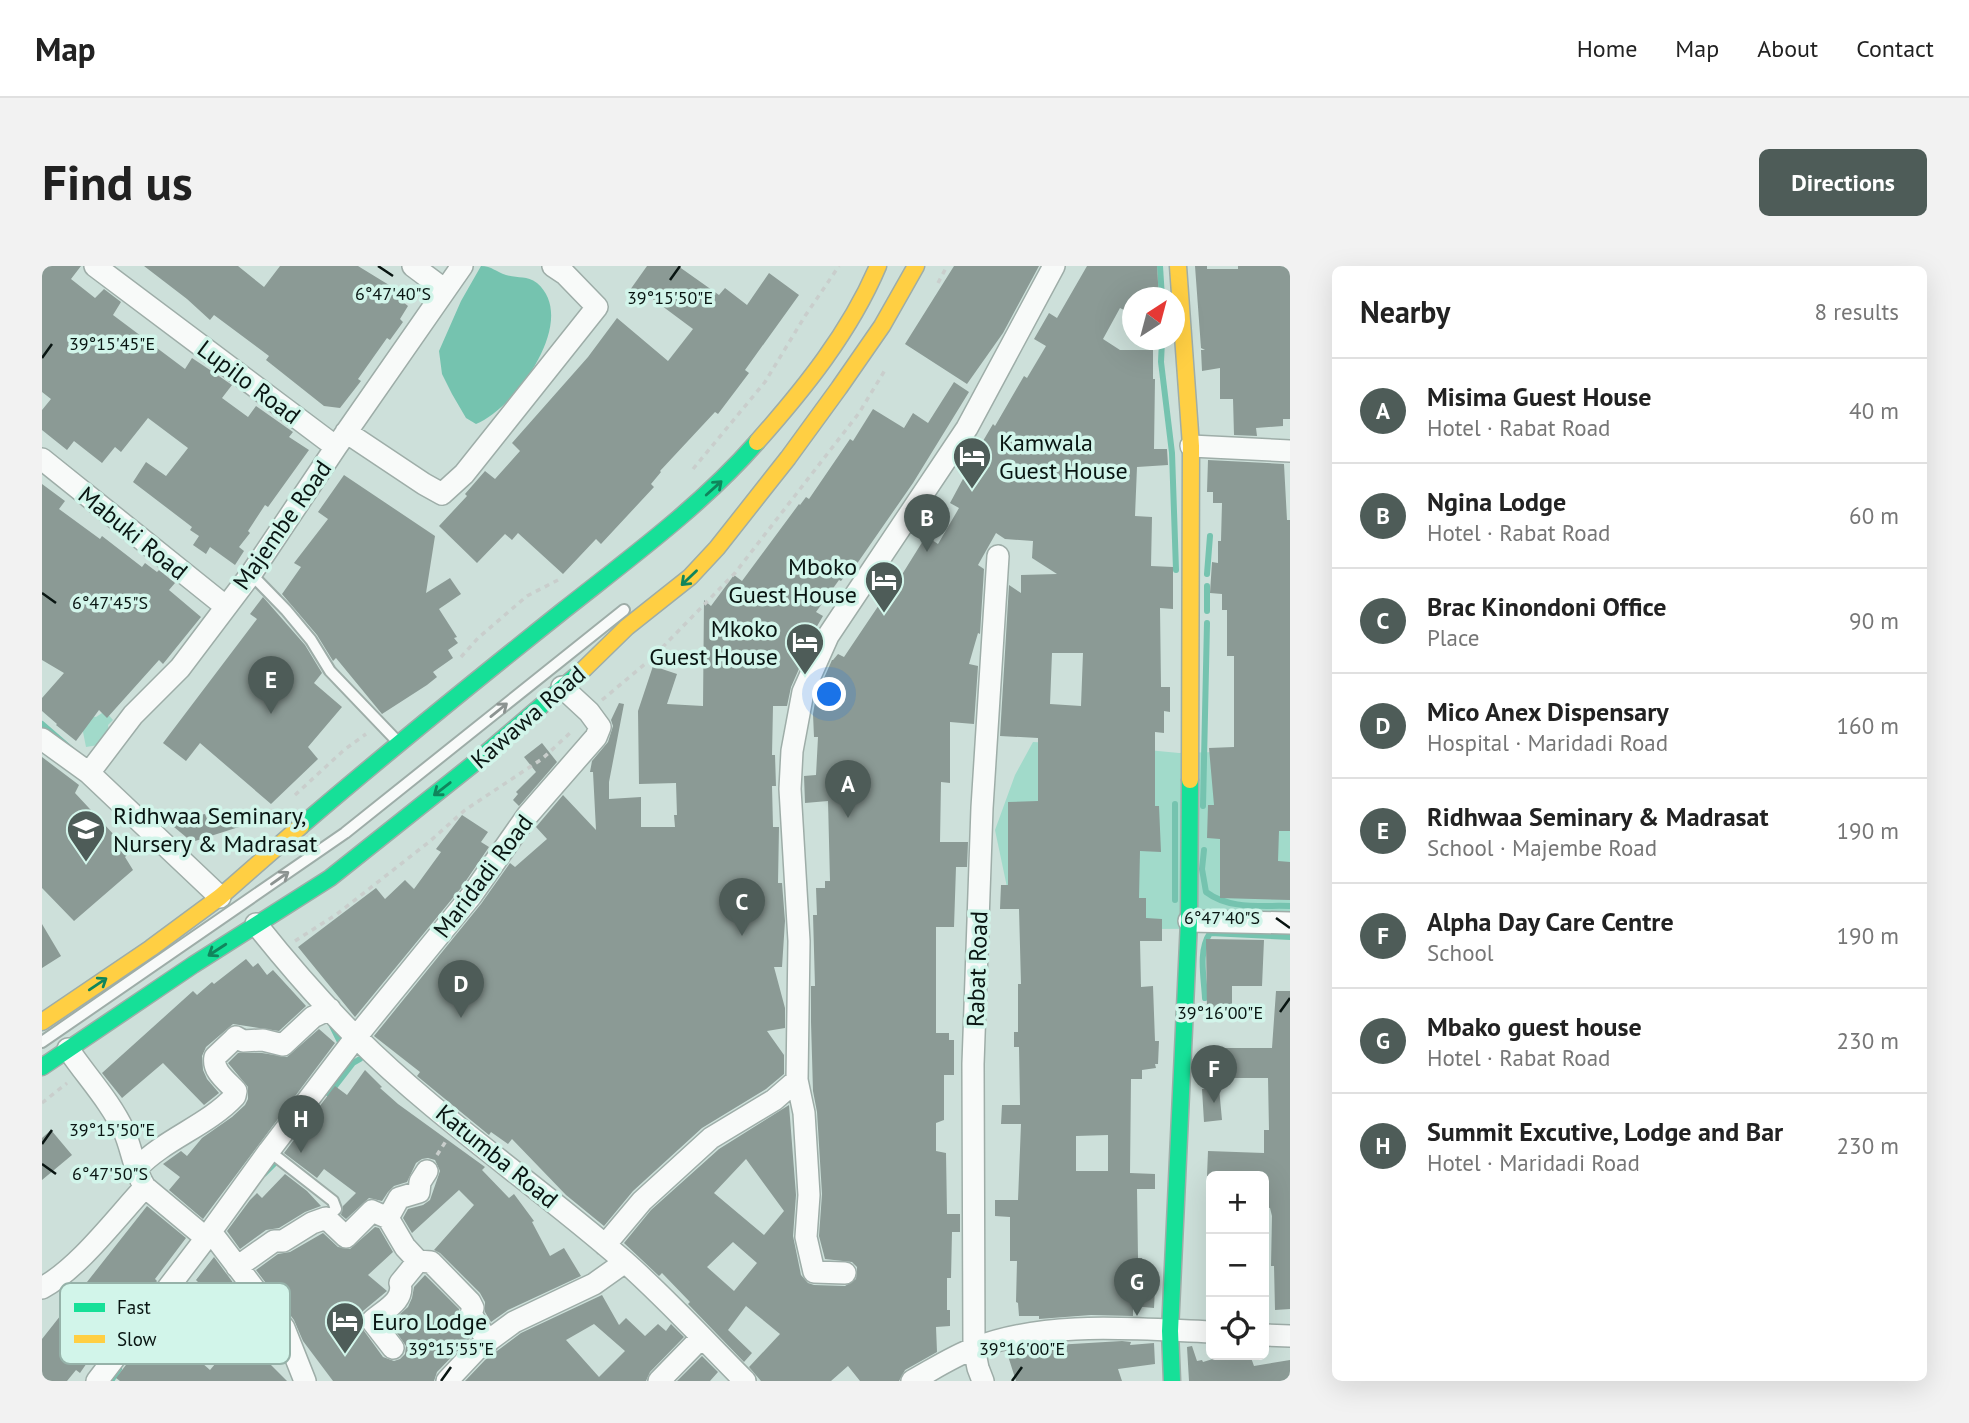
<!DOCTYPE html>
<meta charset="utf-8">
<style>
:root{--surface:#fff;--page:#f2f2f2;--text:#222;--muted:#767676;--line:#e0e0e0;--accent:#4e5c58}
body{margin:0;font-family:"PT Sans",sans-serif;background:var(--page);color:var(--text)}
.controls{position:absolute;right:21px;bottom:21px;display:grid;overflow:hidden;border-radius:10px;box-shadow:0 7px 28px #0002}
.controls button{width:63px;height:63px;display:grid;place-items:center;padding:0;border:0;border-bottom:2px solid var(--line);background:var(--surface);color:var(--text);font:35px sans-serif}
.compass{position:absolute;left:1080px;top:21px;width:63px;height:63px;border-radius:50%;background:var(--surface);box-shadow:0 7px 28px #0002;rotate:36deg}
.you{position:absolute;left:788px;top:429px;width:24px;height:24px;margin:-18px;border:5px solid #fff;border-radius:50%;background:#1a73e8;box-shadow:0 0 0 10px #1a73e833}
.badge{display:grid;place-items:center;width:46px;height:46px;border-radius:50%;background:var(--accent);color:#fff;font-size:23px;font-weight:700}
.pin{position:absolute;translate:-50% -58px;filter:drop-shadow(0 2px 4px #0008)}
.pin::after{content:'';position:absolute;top:37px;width:24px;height:21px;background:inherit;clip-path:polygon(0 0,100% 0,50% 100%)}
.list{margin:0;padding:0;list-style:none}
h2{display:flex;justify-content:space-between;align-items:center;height:91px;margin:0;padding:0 28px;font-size:30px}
h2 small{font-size:23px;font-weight:400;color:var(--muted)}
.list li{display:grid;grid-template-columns:46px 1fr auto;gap:21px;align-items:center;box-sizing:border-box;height:105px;padding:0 28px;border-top:2px solid var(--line)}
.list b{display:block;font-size:26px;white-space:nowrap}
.list p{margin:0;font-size:23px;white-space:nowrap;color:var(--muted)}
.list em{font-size:23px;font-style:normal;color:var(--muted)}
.icon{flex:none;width:38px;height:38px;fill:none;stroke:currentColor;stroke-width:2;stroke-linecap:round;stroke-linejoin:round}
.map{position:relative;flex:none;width:1248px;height:1115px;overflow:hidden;border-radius:10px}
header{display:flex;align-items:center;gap:42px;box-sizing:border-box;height:98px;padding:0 35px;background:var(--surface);border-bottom:2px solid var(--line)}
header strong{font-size:33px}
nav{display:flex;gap:38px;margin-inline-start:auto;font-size:24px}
.intro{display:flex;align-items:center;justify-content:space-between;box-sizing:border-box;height:168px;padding:0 42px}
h1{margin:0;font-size:49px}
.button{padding:18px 32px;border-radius:10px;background:var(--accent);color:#fff;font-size:24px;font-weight:700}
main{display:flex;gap:42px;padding:0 42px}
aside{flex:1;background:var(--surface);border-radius:10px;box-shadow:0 7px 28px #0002}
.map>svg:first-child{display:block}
.green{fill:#a1daca}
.water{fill:#75c3af}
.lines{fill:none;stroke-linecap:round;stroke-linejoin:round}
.stream{stroke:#75c3af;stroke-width:6}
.building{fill:#8b9a95;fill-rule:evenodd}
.lane-casing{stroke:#9eada8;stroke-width:14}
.street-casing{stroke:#9eada8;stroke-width:24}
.fast-casing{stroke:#9eada8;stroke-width:19}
.slow-casing{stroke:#9eada8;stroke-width:19}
.path{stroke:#c9cecc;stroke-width:3.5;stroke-dasharray:5 5;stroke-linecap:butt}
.lane{stroke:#f8faf9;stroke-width:10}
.street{stroke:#f8faf9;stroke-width:21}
.fast{stroke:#16e098;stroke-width:16}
.slow{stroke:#ffcf43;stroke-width:16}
.oneway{stroke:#10855c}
.oneway2{stroke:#8c9391}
.ticks{fill:none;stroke:#091512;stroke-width:2.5}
.labels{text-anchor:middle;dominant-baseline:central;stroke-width:7;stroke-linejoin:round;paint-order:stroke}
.street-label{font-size:24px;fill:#091512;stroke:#d2f5ea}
.poi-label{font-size:24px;fill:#091512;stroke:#d2f5ea;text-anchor:start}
.key{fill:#d2f5ea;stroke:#96b2a9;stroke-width:2}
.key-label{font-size:19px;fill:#091512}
.ticks-label{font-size:18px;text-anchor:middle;fill:#091512;stroke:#d2f5ea;stroke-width:7;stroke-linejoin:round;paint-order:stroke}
</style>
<header>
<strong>Map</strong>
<nav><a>Home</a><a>Map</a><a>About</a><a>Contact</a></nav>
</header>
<div class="intro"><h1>Find us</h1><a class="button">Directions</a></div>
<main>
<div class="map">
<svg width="1248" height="1115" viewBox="0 0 1248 1115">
<rect width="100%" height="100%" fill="#cde0da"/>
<path class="green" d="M63,445L71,454L66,459L69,477L44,481L40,461L48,450L54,451Z
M991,476L1053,479L1137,487L1248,484V662L1110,663L969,640L953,564L973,509Z"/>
<path class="water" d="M439,0C450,0 454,6 464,9C476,13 484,9 495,17C538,54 473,142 434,158L424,152L410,128L400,108L397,85L419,35Z"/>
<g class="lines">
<path class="stream" d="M1118,0L1120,32
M1120,74L1119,96L1130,187L1134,304
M1165,308L1168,270
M1165,345V320
M0,458L30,484
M1133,538V634
M1161,540L1165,357
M1162,584L1160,603L1164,626C1188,644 1219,639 1248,640
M1163,732C1162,711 1156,685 1168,667L1248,671
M288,756L300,780
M287,828L311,797L318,793
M222,908L236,894
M69,1115L77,1103"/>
</g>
<path class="building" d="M0,0H39L29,13L53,32L62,23L79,36L71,49L143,103L150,92L174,108L190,119L180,132L206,151L214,140L251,166L247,171L267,184L226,241L223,239L206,265L208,267L197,281L202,285L193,299L168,281L164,288L151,279L157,270L148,264L150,261L91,216L104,196L124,210L146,182L106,152L79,186L73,181L60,197L32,175L25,184L0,164V144L9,133L0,126Z
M102,0H196L222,21L238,0H316L347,19L344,22L366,40L358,53L361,56L348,74L345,72L316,113L319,115L298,142L282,140L224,94L227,90L172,49L168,54L145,33Z
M605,0H636L677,29L683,22L705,39L727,7L757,29L703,104L707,107L676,148L673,146L618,205L619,206L609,218L612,221L559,278L554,273L521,308L476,267L470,274L463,268L435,297L397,260L425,230L423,228L443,205L453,213L478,185L470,177L546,91L575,52L626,95L651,63L608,31L604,35L588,24Z
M912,0H997L961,67L925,118L863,78Z
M1045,0H1115L1117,32H1090V48L1078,42L1061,73L1078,84H1111V113H1113L1112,183H1125L1126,199L1095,201L1093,250L1110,251L1109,300L1131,301V343L1118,342L1119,421H1128V446L1122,445V467L1113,466V540H1117L1119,586L1098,585L1097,632H1104V652L1120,653V675H1098L1099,721L1111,720L1113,775H1117L1116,798H1113L1114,802L1100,804V813H1089L1088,907L1113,908V923H1095L1096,992H1100V1001L1114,1002L1112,1042L1091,1040V1050L1049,1049L997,1053V1050H977L976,1037L974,1036L975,995H968V951L953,950V934H976L979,858H959L960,839H978L977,781H972V766H976V718H979L977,643H958L959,619H966V536L996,535V472L958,470L967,319L979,327V309L1015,308L990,292L991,275L963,273L954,267L936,299L942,303L938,368L936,367L927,398L936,400L932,458L908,456V517L899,516L898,576H926L925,601H914L912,661H894V767H907V774H912V809H902V854L894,857V885L904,887L905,948H918V966H910L909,1012H905V1044H908V1060L894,1061L895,1086L863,1104L857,1115H818L806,1100L789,1115H719L707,1101L738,1068L704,1040L686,1064L710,1087L702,1096L646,1038L648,1036L620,1007L617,1010L582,977L609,944L677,883L747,839L754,929L751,970L759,1009L766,1017L772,1019L803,1020L814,1013L815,1001L810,996L783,993L777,970L780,928L775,846L771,825L769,756V720H773L771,649H775L774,622H783V615H788L786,535L763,537L762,510L774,509L776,471H772L771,448L774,430L790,394H791L796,388L802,391L843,330L846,331L884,270L896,278L917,242L908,237L929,198L926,196L939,174L941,175L951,158L953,160L982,110L985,112L1004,80L992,73L1007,47L1015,52ZM1010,387H1041L1039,440L1008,438ZM1066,869V905H1034V870ZM704,893L742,945L722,969L672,927ZM691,976L715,997L692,1025L665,1001Z
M1153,0H1165V3H1196V0H1248V153H1241V160L1214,162L1215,170L1192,169L1191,133H1178V102L1160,105L1159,84H1163L1159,82Z
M912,116L927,126L871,217L812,302L810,301L799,315L797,314L774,346L781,350L764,379L767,380L749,421L745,440H731L730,489H733L734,520H730L731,561H737L736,617H740L743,655L740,701H732L743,742V762L725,765L742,789V808L724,823L660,862L591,925L562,960L524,929L470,873L466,878L449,866L447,869L375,810L378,806L332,770L439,638L468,597L473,601L505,573L494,561L521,529L554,564L551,506H548L550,495L566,476L571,460L569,454L577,437L582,438L567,516V533L599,531V561H633L632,549H635L634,517L597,518L596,445L611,400L635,408L625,438L661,440L662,334L669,340L692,309L700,315L757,238L758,239L764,231L767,233L808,173L811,175L831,143L862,162L871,147L886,157Z
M1166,194L1242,198L1245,254H1248V565H1237L1236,595L1248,596V634L1178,632V573L1165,572L1166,539H1172L1167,482L1192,481V390H1185V344H1180V328L1168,327L1170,296L1176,297V275H1179L1180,237H1171V226H1165Z
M302,209L393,270L384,327L408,312L419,328L397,343L415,371L412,372L416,377L406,384L411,392L391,406L395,411L385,419L340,448L294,392L291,395L275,369L240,328L259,301L252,297L286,253L276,246Z
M0,218L23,235L17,243L58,273L60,270L100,301L103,297L115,306L117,304L133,317L127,324L159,351L121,398L117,394L65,452L57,444L34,475L14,459L15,458L0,445V432L22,407L0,394Z
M221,331L263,379L280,407L272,417L300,441L266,481L276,493L229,538L158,477L144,495L121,477L215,353L208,348Z
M500,477L515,496L477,540L471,534L476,528L474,526L494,506L482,491Z
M0,491L37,519L33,527L88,586L83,591L91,604L32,655L0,622Z
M223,543L225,552L150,576L126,556L163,548L165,553Z
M420,549L446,566L439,576L447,581L419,622L313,751L256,681L334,622L343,633L363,614L372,623L399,586L394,583Z
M0,658L19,690L0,702Z
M1164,673L1222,674L1220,720H1190V746H1165Z
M204,693L211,701L216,697L225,709L231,704L264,740L237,765L191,758L164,781L160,790L161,804L165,813L177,827L162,839L121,797L80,832L60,807L151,725L155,729L170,716L172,718Z
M1234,725H1248V1043L1233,1044L1232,1000H1229L1230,950L1228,942L1222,941V910H1165L1166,885L1222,887V864H1227L1226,812H1165L1166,795L1182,796L1181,782H1230Z
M277,763L293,777L161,953L127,924L138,911L121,898L139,885L145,890L160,872L190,851L203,839L206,833V821L186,797L196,787H220L245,791Z
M323,804L340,821L338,822L356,838L443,901L440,904L467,932L472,928L492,955L490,956L508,990L522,982L539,1010L466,1044L449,1056L443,1046V1036L438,1027L398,987L392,984L432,939L417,924L370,967L361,952L366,943L381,939L388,934L398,905L393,894L386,892L380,893L374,897L365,916L352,920L346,926L340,935L327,932L304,953L299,949L301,940L314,927L282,903L275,912L242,887L293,820L305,829Z
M1177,822L1180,854L1162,856L1160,823Z
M9,864L30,889L0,914V872Z
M243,908L265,925L279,940L263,946L237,962L224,964L198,983L185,965L208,934L215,927L220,932Z
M105,940L144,972L113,1013L115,1015L54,1095L49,1091L38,1107L34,1104L25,1115H0V1073Z
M333,961L337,962L351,986L326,1009L345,1025L321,1045L317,1058L341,1091L352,1095L358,1093L363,1088L364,1080L348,1057L366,1041L370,1032L372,1021L383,1009L417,1043L418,1054L428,1072L395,1106L392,1115H291L261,1075L252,1054L214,1004L236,988L248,986L281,967L296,981L308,983Z
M172,991L230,1069L236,1083L223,1093L245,1115H78L74,1112L132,1036L137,1040L157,1017L154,1014ZM175,1044L196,1071L168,1104L143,1082Z
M560,1029L577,1059L584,1052L603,1070L616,1058L624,1065L629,1058L642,1071L608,1106L604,1115H423L443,1094L479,1067ZM552,1058L583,1085L557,1111L524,1074Z
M1080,1075L1089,1076L1088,1079L1112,1077L1113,1098L1076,1103L1080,1115H974L966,1090L997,1083V1080Z
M1150,1080L1155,1095L1160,1094L1161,1096L1184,1089H1208L1212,1100L1248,1094V1115H1147L1145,1081Z
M660,1090L676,1106L668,1115H635Z"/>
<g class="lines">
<g class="lane-casing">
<path id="lane" d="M209,308L244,344L269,374L288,405L354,474
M0,776L303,567L582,344
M227,885L291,935L294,943L284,952"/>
</g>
<g class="street-casing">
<path id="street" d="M53,0L294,181
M371,0L403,24
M304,166L382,218L400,228L422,208L555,41L523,8L511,0
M1149,180L1248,185
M0,193L183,340
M0,473L47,507L178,631
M47,507L91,449L138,402L209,308L294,181L420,0
M1147,655L1248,657
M214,658C245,697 278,735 313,770C396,853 494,918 582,995C625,1033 663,1075 703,1115
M26,783C45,811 68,835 82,865C90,883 92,905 103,921L164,972L55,1115
M95,902C124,872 165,860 193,830L194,825C185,815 170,805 173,791L192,773L194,771L201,775L221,774L241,779L271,751L288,743
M169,966L242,1062L263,1115
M164,972L227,885L314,771L429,630L485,550L554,471L558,461L547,446L520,421
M563,979L600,935L669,872L732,834L755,814
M376,995L389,996L428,1036L431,1042L429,1048L446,1076
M195,1001L232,975H241L270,957L284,952L304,971L330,945L346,952
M803,1007L772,1006L764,971L767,929L762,847L755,814L757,675L748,523L750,485L761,426L786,370L925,162L1012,0
M0,1022C37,1002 74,952 103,921
M1222,1069L1248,1070
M351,1082L330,1055C342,1044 363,1035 358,1017L376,995L363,981L346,952L357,932L377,926L378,916L385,905
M405,1115L434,1084L472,1056L552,1018L583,996
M617,1115L659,1072
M870,1115C890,1104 911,1090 933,1082C1006,1054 1092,1063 1169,1066
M941,1115L936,1102L932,1082L931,798L940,542L956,290"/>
</g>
<g class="fast-casing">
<path id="fast" d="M259,560C345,486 433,415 522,344C589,291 659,240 715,176
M0,801L151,699L288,612L430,499L541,404
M1130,1115L1128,1065L1147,655L1148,514"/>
</g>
<g class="slow-casing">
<path id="slow" d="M1136,0L1149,180L1148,514
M715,176C762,123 808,66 836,0
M541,404L585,361L648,311L675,282L746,192L797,122L840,60L874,0
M0,756L109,682L178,631L259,560"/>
</g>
<path class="path" d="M896,17L905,0
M651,203L723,116L763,50L797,0
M419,391L436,372L485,330L516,314
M560,434L609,393L693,307L817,147L843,104
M253,529L302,484L324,468
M253,675L295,648L387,576L423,544L500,493L528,467
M0,837L25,817
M395,889L404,875"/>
<use href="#lane" class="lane"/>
<use href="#street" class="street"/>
<use href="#fast" class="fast"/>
<use href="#slow" class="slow"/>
</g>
<defs><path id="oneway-shaft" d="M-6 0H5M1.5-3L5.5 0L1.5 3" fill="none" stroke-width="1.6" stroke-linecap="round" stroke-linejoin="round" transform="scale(1.75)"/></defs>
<g class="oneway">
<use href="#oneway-shaft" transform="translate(672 222) rotate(-42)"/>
<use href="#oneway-shaft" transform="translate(647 312) rotate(136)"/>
<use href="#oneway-shaft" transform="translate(400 523) rotate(142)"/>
<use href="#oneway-shaft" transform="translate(175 684) rotate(147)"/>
<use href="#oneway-shaft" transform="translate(56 718) rotate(-34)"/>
</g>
<g class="oneway2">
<use href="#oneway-shaft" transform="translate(457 444) rotate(-39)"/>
<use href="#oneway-shaft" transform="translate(238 612) rotate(-35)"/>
</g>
<path class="ticks" d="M336,0L351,10M628,14L638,0M0,92L10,78M0,327L14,337M1234,652L1248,662M1238,746L1248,732M0,878L10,864M0,898L14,908M399,1115L409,1101M970,1115L980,1101"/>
<defs>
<g id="hotel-pin" transform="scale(2.0125)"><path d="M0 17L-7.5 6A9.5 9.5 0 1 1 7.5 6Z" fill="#4e5c58" stroke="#d2f5ea"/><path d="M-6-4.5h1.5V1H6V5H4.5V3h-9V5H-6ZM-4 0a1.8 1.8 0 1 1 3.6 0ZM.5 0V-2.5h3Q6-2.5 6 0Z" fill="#fff"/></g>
<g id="school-pin" transform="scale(2.0125)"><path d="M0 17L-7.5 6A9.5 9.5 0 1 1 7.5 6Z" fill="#4e5c58" stroke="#d2f5ea"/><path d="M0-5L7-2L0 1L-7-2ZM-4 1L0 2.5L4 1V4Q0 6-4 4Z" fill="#fff"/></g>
</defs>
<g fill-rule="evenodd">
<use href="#hotel-pin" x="930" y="190"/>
<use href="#hotel-pin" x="842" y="314"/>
<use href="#hotel-pin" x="763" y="376"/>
<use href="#school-pin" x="44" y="563"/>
<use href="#hotel-pin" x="303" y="1055"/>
</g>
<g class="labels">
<g class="street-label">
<text transform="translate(207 116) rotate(37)">Lupilo Road</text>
<text transform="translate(240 259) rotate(-55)">Majembe Road</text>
<text transform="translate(91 267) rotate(39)">Mabuki Road</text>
<text transform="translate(486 451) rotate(-41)">Kawawa Road</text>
<text transform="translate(441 610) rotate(-53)">Maridadi Road</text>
<text transform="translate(935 703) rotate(-88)">Rabat Road</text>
<text transform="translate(455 890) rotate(39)">Katumba Road</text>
</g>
<g class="poi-label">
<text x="957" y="176">Kamwala<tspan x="957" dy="28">Guest House</tspan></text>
<text x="815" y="300" text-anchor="end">Mboko<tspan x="815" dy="28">Guest House</tspan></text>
<text x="736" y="362" text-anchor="end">Mkoko<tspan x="736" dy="28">Guest House</tspan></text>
<text x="71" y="549">Ridhwaa Seminary,<tspan x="71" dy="28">Nursery &amp; Madrasat</tspan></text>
<text x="330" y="1055">Euro Lodge</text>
</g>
</g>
<rect x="18" y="1017" width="230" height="81" rx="10" class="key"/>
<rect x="32" y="1037" width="31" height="9" fill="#16e098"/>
<rect x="32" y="1069" width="31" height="8" fill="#ffcf43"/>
<g class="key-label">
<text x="75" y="1048">Fast</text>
<text x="75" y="1080">Slow</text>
</g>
<g class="ticks-label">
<text x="351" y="34">6°47'40"S</text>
<text x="628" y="38">39°15'50"E</text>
<text x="70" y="84">39°15'45"E</text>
<text x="68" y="343">6°47'45"S</text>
<text x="1180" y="658">6°47'40"S</text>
<text x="1178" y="753">39°16'00"E</text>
<text x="70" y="870">39°15'50"E</text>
<text x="68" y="914">6°47'50"S</text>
<text x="409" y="1089">39°15'55"E</text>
<text x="980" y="1089">39°16'00"E</text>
</g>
</svg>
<div class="controls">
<button>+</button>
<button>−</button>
<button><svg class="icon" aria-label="locate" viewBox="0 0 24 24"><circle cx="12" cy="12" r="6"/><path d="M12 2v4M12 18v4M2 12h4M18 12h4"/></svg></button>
</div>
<svg class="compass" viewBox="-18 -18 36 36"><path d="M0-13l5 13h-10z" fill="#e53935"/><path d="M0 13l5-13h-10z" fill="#767676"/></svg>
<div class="you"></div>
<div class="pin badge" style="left:806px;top:552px">A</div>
<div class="pin badge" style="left:885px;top:286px">B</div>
<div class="pin badge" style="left:700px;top:670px">C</div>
<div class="pin badge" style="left:419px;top:752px">D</div>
<div class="pin badge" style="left:229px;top:448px">E</div>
<div class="pin badge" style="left:1172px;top:837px">F</div>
<div class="pin badge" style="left:1095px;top:1050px">G</div>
<div class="pin badge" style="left:259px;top:887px">H</div>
</div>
<aside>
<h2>Nearby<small>8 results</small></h2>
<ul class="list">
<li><span class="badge">A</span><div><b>Misima Guest House</b><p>Hotel · Rabat Road</p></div><em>40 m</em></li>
<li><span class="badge">B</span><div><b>Ngina Lodge</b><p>Hotel · Rabat Road</p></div><em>60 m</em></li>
<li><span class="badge">C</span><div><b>Brac Kinondoni Office</b><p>Place</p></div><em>90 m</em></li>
<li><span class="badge">D</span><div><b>Mico Anex Dispensary</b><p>Hospital · Maridadi Road</p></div><em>160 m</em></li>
<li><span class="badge">E</span><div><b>Ridhwaa Seminary &amp; Madrasat</b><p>School · Majembe Road</p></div><em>190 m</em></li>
<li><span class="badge">F</span><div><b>Alpha Day Care Centre</b><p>School</p></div><em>190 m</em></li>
<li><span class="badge">G</span><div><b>Mbako guest house</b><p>Hotel · Rabat Road</p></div><em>230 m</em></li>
<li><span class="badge">H</span><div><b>Summit Excutive, Lodge and Bar</b><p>Hotel · Maridadi Road</p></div><em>230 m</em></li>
</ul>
</aside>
</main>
